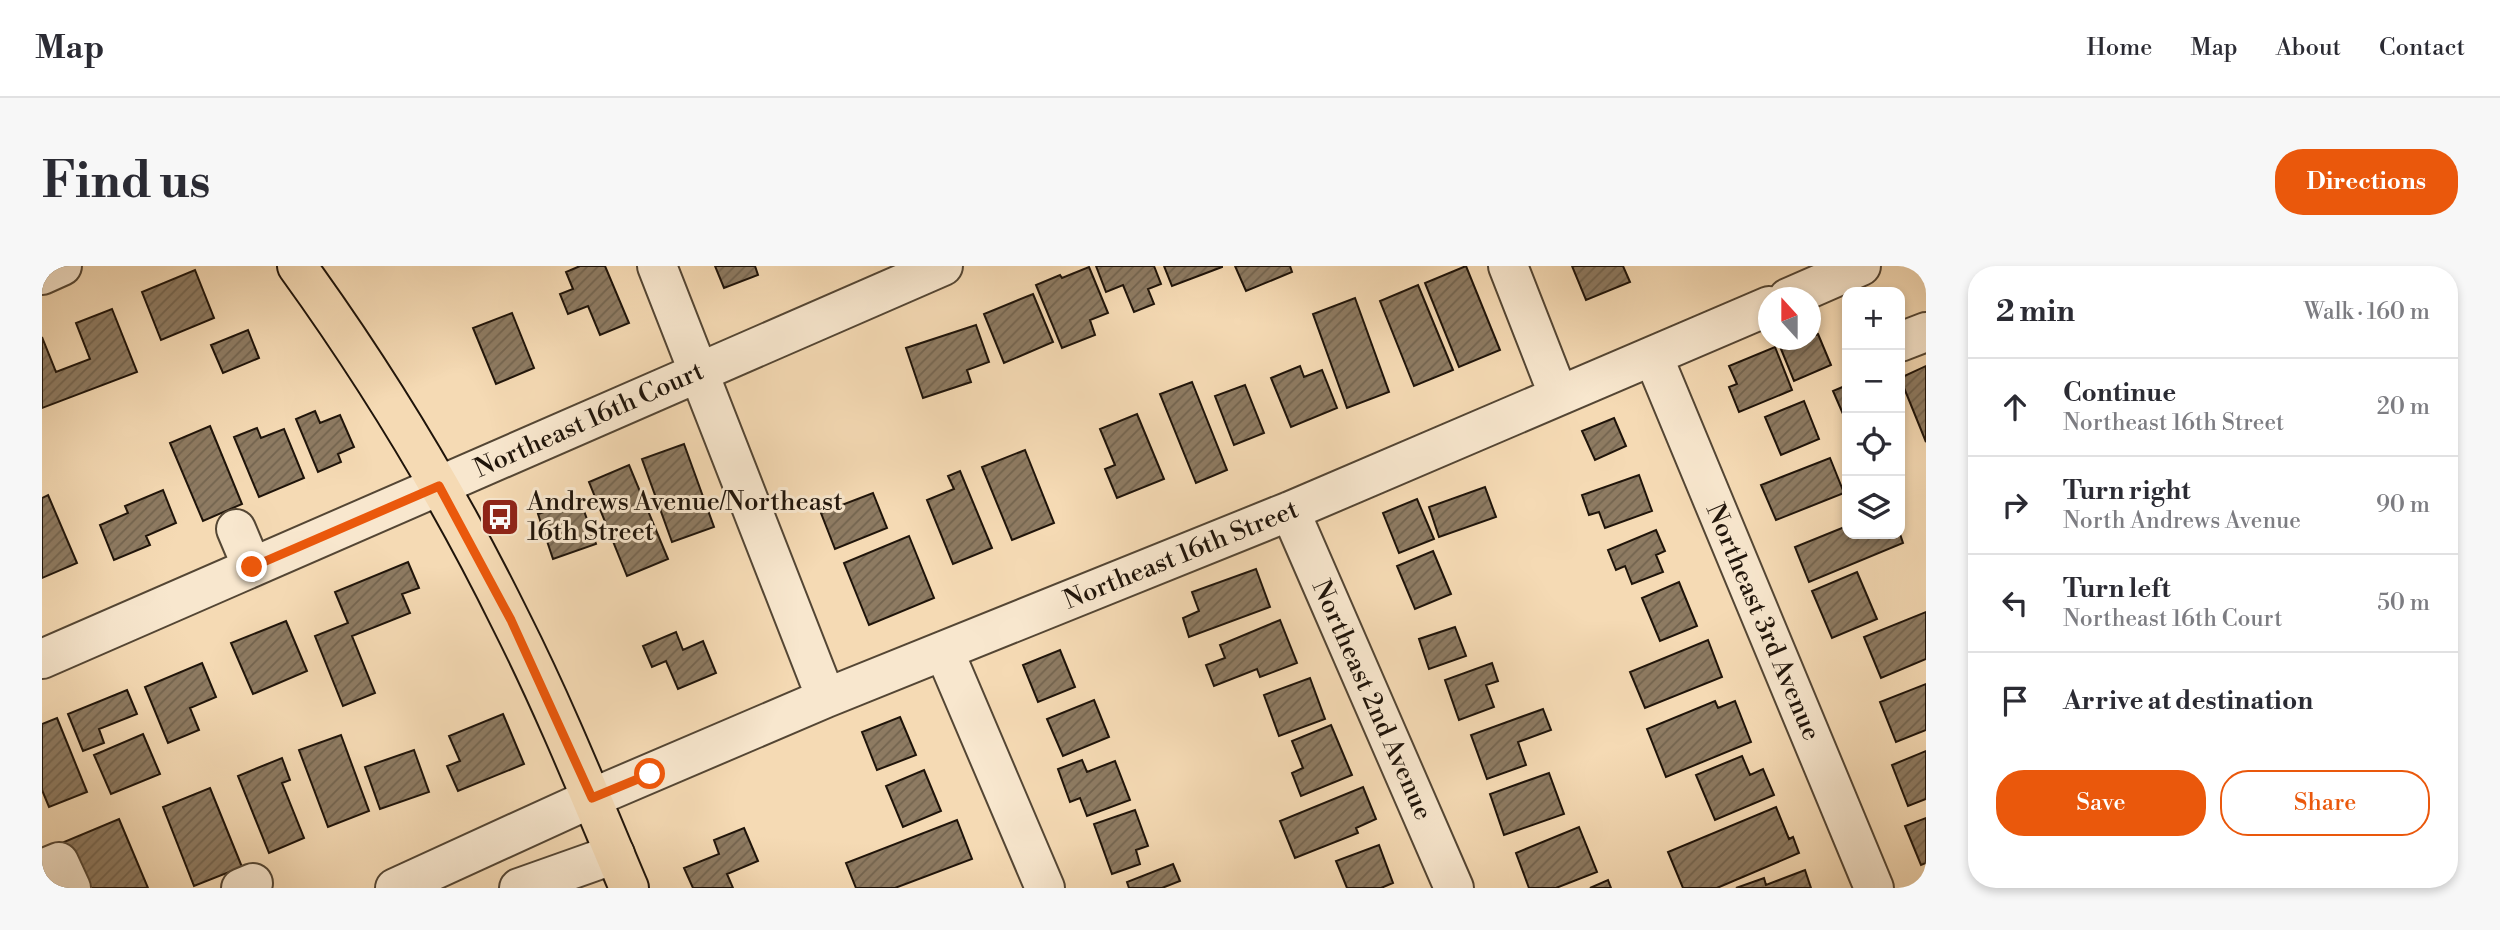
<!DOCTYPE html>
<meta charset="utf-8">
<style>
:root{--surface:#fff;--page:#f7f7f7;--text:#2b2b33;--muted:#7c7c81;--line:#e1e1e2;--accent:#ea580c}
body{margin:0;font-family:"Libre Bodoni",serif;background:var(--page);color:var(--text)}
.controls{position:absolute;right:21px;top:21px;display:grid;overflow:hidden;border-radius:14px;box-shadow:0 4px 10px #0003}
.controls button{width:63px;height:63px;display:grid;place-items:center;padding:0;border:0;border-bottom:2px solid var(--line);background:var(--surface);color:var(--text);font:35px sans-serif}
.compass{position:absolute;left:1716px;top:21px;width:63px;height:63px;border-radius:50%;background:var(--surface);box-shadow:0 4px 10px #0003;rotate:339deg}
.stop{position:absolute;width:21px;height:21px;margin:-16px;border:5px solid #ea580c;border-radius:50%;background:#fff}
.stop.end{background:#ea580c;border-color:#fff;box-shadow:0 2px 7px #0008}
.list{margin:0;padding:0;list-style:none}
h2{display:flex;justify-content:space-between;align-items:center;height:91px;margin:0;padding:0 28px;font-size:30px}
h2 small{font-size:23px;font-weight:400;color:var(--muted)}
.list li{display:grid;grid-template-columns:46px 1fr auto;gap:21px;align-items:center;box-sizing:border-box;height:98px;padding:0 28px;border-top:2px solid var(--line)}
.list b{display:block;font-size:26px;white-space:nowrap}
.list p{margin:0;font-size:23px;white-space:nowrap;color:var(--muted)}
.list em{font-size:23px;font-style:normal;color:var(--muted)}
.actions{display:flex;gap:14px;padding:21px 28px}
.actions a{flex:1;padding:16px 0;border:2px solid var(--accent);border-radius:28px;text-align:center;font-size:24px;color:var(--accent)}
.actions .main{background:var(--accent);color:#fff}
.icon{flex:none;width:38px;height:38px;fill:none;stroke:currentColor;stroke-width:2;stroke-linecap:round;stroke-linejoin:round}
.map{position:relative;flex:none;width:1884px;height:622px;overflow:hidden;border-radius:28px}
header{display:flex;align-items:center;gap:42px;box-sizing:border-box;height:98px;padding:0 35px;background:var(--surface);border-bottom:2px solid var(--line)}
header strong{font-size:33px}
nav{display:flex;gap:38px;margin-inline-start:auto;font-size:24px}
.intro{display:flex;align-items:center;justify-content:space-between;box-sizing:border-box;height:168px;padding:0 42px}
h1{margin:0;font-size:49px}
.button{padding:18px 32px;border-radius:28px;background:var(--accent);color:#fff;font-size:24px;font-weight:700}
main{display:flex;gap:42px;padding:0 42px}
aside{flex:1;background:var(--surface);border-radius:28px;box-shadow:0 4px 10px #0003}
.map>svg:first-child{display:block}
.building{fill:url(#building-hatch);stroke:#1f140a;stroke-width:2}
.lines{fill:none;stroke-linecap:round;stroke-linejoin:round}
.minor-casing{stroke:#544634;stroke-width:42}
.major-casing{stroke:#1f140a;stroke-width:42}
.minor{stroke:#f8e7ce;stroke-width:38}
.major{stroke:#f5dab4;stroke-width:38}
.route{stroke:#ea580c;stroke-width:9}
.labels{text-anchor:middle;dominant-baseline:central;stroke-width:6;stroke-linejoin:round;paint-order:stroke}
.street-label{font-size:26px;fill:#1f140a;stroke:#f8e7ce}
.poi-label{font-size:26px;fill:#1f140a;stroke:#f8e7ce;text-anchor:start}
</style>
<header>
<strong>Map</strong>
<nav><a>Home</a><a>Map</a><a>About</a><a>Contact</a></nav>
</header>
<div class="intro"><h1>Find us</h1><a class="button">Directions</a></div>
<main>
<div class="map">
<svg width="1884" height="622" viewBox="0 0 1884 622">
<defs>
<pattern id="building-hatch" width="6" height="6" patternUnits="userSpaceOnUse" patternTransform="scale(1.75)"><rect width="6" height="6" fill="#8e7b62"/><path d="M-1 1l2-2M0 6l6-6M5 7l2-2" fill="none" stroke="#73644f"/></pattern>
</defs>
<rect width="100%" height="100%" fill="#f5dab4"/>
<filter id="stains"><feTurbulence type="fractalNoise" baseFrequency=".00286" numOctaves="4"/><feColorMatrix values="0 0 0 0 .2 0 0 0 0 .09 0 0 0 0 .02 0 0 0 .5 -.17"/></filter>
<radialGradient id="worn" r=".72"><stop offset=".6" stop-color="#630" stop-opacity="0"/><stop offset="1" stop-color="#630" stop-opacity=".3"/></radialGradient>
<path class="building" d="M538,0H563L587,57L558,69L546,40L526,48L518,28L531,23L524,6Z
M673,0H713L716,9L682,22Z
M1054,0H1112L1119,18L1106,23L1112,38L1092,46L1081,19L1064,26Z
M1122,0H1180V1L1130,20Z
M1193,0H1248L1250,6L1204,25Z
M1424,0L1458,84L1417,101L1383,17Z
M1530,0H1581L1588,16L1544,34Z
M1047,1L1066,47L1048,54L1053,69L1020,82L994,19L1018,9L1020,12Z
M153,4L172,52L119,74L100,26Z
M1376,19L1411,104L1372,120L1338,35Z
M991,28L1011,76L962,97L942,48Z
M1313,32L1347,126L1305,142L1271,48Z
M70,43L95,106L0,142V71L14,106L48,93L34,57Z
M470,47L492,102L454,118L431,62Z
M934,59L947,96L925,104L929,116L881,132L864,82Z
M206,64L217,92L181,107L169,79Z
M1776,68L1789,99L1752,115L1739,83L1762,74H1769V71Z
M1733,81L1750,124L1697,146L1687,121L1695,118L1687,100Z
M1258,100L1262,111L1280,104L1295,142L1249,161L1229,112Z
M1884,100V176L1858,112Z
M1150,116L1185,204L1154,217L1118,128Z
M1203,119L1222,167L1192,179L1173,130Z
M1805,119V155H1804L1791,125Z
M1762,135L1777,173L1739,189L1723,151Z
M273,145L278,157L298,149L312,181L296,188L299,196L276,206L254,153Z
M1095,148L1122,213L1075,232L1063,203L1073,199L1058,163Z
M1572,152L1584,180L1553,194L1540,165Z
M168,160L200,238L161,255L128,177Z
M215,162L219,172L242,163L262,212L217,231L192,171Z
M642,178L672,261L630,276L600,193Z
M983,184L1012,257L970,274L940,201Z
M1788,192L1802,227L1734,254L1719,219Z
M587,199L626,293L585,310L547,216Z
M918,205L950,282L911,298L885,234L912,223L906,210Z
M1597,209L1610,245L1563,262L1557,246L1547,249L1540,229Z
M1443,221L1454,251L1397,271L1387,241Z
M121,224L134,257L104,270L108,279L72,294L58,259L86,247L83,240Z
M831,227L845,262L793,283L779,247Z
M6,229L35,297L0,312V232Z
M1375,233L1392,273L1357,287L1341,247Z
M538,234L554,278L511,293L496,248Z
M1805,260V268H1858L1861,277L1767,316L1753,281Z
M1614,264L1623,285L1614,289L1621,306L1590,318L1583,300L1574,304L1566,284Z
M867,270L892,332L827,359L802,297Z
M1391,285L1409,328L1373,343L1355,300Z
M366,296L377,322L360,328L368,347L310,370L333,427L301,440L273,370L306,357L293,326Z
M1214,303L1228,341L1147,371L1141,352L1157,345L1150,326Z
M1815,306L1835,353L1790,372L1770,325Z
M1637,316L1655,360L1618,375L1600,332Z
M1884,346V393L1839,412L1822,371Z
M1238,354L1255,397L1218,411L1215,403L1172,420L1164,399L1183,392L1178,379Z
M244,355L265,405L211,428L189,377Z
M1413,361L1424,390L1387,403L1377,373Z
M634,366L641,384L661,375L674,407L636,423L624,395L610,401L601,380Z
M1666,374L1680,411L1603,442L1588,406Z
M1018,384L1033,421L996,436L981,399Z
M160,397L174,431L148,442L157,464L126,477L103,421Z
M1450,397L1456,415L1444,419L1452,441L1417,454L1403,414Z
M1268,412L1283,453L1237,470L1222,429Z
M1884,418V464L1854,476L1838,436Z
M85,424L95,448L57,463L62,477L41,485L26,448Z
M1052,434L1067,471L1021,490L1005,453Z
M1673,435L1676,442L1693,435L1709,476L1624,511L1605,463Z
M1501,443L1509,464L1476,476L1484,499L1445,513L1429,469Z
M461,448L482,498L416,525L405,500L418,495L407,470Z
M858,451L874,489L835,504L820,466Z
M15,452L45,526L7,541L0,524V458Z
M1289,459L1310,509L1259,530L1250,507L1261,502L1250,475Z
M101,468L118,508L69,528L52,489Z
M299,469L327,545L286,561L257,484Z
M372,484L387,526L338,543L323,501Z
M1884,485V533L1866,540L1850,499Z
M1700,490L1708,509L1721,503L1732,529L1673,554L1654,509Z
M240,492L248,514L240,517L262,572L227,587L196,510Z
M1040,494L1045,506L1073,495L1088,534L1045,550L1038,532L1028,536L1016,503Z
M882,504L899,545L861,561L844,520Z
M1507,507L1522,548L1462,569L1448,528Z
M1321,521L1334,553L1314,562L1316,567L1253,592L1238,555Z
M168,522L200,601L152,620L121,541Z
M1734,541L1747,573L1751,571L1757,587L1675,622H1641L1626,586Z
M1093,544L1106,580L1094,584L1098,598L1070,608L1052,558Z
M1884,552V597L1879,599L1863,560Z
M77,553L106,622H41L22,576Z
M915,554L930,593L853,622H814L804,597Z
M1537,561L1555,606L1514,622H1487L1474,587Z
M702,562L716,595L685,608L691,622H651L642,602L677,588L672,574Z
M1337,579L1351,617L1339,622H1305L1294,595Z
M1131,598L1138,615L1120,622H1087L1085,616Z
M1763,604L1769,622H1694L1722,612L1724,619Z
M1566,614L1569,622H1548Z"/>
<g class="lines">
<g class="minor-casing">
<path id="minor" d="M615,0L784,432
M1466,0L1516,128
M0,9L20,0
M1746,32L1819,0
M1858,76L1884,66
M1611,90L1832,622
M1248,245L1412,622
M194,263L210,301
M902,385L1003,622
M0,393L901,0
M0,603L17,596L29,622
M199,622L211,617
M353,622L550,532L784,432L1248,245L1727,40
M477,622L573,588"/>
</g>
<g class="major-casing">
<path id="major" d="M255,0C336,112 408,231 469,355C513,442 549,532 587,622"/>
</g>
<use href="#minor" class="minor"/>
<use href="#major" class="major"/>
</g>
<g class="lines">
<path class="route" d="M210,301L397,220L469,354L550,532L608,508"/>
</g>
<defs>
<g id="bus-square" transform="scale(2.0125)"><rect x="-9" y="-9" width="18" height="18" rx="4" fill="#8f2418" stroke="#f8e7ce"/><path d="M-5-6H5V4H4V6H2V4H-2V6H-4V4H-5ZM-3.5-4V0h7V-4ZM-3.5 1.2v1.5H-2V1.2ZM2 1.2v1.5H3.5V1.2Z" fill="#fff"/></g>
</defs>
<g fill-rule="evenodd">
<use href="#bus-square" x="458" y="251"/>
</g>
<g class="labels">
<g class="street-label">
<text transform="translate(547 154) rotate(-24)">Northeast 16th Court</text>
<text transform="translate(1139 289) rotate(-22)">Northeast 16th Street</text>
<text transform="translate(1721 356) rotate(67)">Northeast 3rd Avenue</text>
<text transform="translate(1330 434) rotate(66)">Northeast 2nd Avenue</text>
</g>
<g class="poi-label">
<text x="485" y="236">Andrews Avenue/Northeast<tspan x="485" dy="30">16th Street</tspan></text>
</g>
</g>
<rect width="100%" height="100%" filter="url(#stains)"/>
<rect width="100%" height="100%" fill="url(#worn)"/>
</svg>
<div class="controls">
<button>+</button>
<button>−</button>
<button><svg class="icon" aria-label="locate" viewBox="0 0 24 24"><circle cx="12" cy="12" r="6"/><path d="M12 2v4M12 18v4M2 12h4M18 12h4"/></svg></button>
<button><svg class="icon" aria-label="layers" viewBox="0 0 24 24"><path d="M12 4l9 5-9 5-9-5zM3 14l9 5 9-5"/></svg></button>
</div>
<svg class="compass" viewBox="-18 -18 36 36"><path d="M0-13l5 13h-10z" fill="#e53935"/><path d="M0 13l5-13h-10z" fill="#7c7c81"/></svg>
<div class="stop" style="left:608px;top:508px"></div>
<div class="stop end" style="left:210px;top:301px"></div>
</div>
<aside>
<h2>2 min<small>Walk · 160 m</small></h2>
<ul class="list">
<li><svg class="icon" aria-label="ahead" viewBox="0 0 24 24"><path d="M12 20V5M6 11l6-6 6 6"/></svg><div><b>Continue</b><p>Northeast 16th Street</p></div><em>20 m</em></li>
<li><svg class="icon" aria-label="right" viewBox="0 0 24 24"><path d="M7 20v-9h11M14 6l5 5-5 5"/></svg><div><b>Turn right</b><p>North Andrews Avenue</p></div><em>90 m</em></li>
<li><svg class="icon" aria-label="left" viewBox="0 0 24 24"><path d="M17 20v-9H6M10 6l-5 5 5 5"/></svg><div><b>Turn left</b><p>Northeast 16th Court</p></div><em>50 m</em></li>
<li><svg class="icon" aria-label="arrive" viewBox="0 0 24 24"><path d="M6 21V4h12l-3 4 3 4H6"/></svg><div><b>Arrive at destination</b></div></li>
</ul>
<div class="actions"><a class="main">Save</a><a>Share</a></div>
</aside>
</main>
